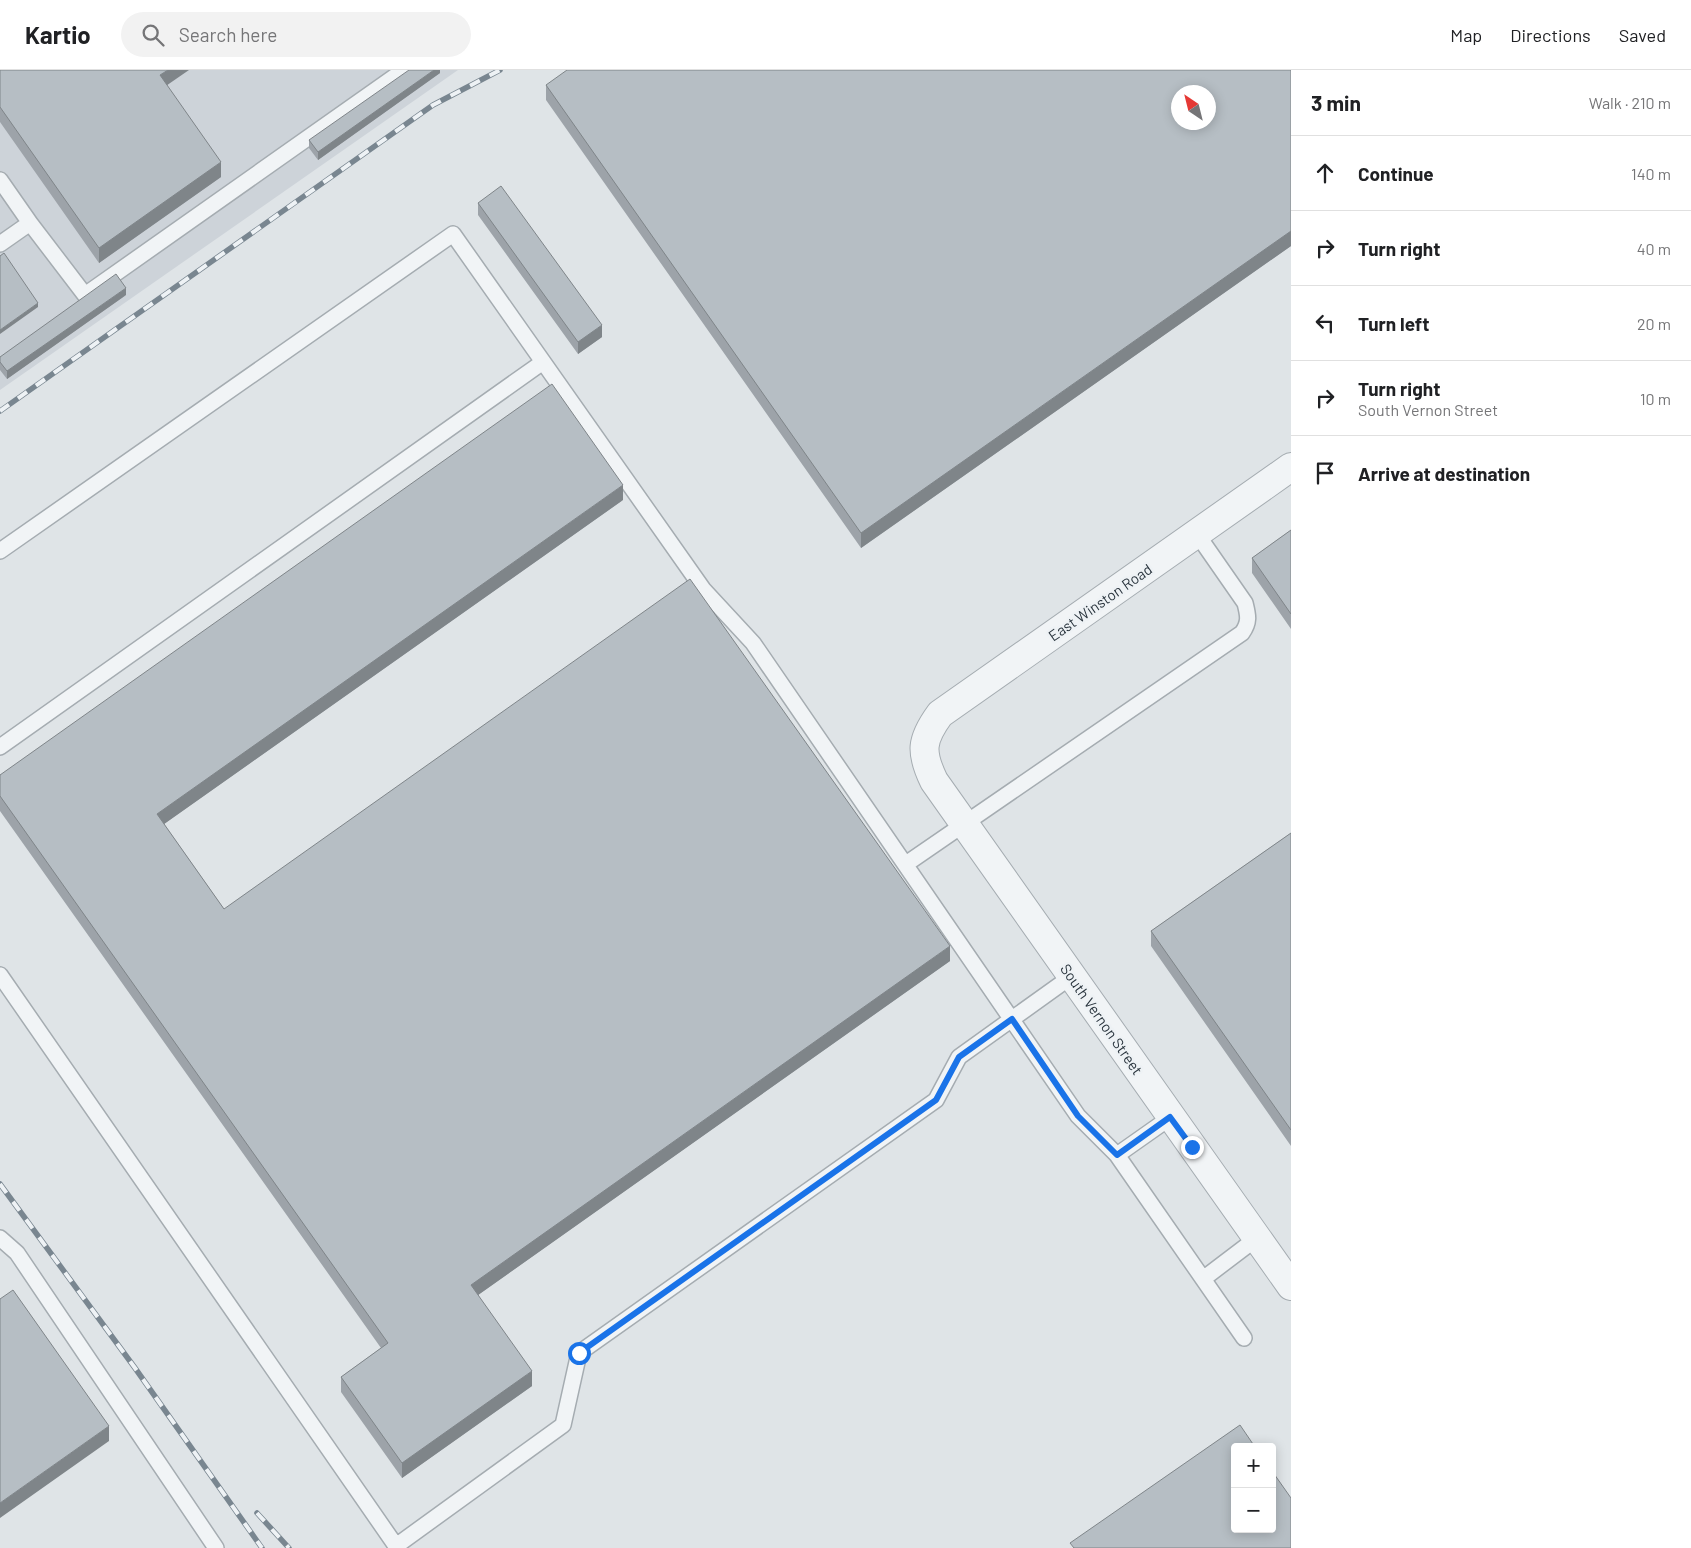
<!DOCTYPE html>
<meta charset="utf-8">
<style>
:root{--surface:#fff;--page:#f2f2f2;--text:#202124;--muted:#757577;--line:#e0e0e0}
body{margin:0;font-family:Barlow,sans-serif;background:var(--page);color:var(--text)}
.controls{position:absolute;right:15px;bottom:15px;display:grid;overflow:hidden;border-radius:5px;box-shadow:0 2px 12px #0003}
.controls button{width:45px;height:45px;display:grid;place-items:center;padding:0;border:0;border-bottom:1px solid var(--line);background:var(--surface);color:var(--text);font:25px sans-serif}
.compass{position:absolute;left:1171px;top:15px;width:45px;height:45px;border-radius:50%;background:var(--surface);box-shadow:0 2px 12px #0003;rotate:325deg}
.stop{position:absolute;width:15px;height:15px;margin:-11px;border:4px solid #1a73e8;border-radius:50%;background:#fff}
.stop.end{background:#1a73e8;border-color:#fff;box-shadow:0 1px 5px #0008}
.list{margin:0;padding:0;list-style:none}
h2{display:flex;justify-content:space-between;align-items:center;height:65px;margin:0;padding:0 20px;font-size:21px}
h2 small{font-size:16px;font-weight:400;color:var(--muted)}
.list li{display:grid;grid-template-columns:32px 1fr auto;gap:15px;align-items:center;box-sizing:border-box;height:75px;padding:0 20px;border-top:1px solid var(--line)}
.list b{display:block;font-size:19px;white-space:nowrap}
.list p{margin:0;font-size:16px;white-space:nowrap;color:var(--muted)}
.list em{font-size:16px;font-style:normal;color:var(--muted)}
.icon{flex:none;width:28px;height:28px;fill:none;stroke:currentColor;stroke-width:2;stroke-linecap:round;stroke-linejoin:round}
.map{position:relative;flex:none;width:1291px;height:1478px;overflow:hidden}
header{display:flex;align-items:center;gap:30px;box-sizing:border-box;height:70px;padding:0 25px;background:var(--surface);border-bottom:1px solid var(--line)}
header strong{font-size:24px}
nav{display:flex;gap:28px;margin-inline-start:auto;font-size:18px}
.search{width:350px;height:45px;background:var(--page);display:flex;align-items:center;gap:12px;box-sizing:border-box;padding:0 18px;border-radius:28px;color:var(--muted);font-size:19px}
main{display:flex}
aside{flex:1;background:var(--surface)}
.map>svg:first-child{display:block}
.built{fill:#cdd3d9}
.lines{fill:none;stroke-linecap:round;stroke-linejoin:round}
.lane-casing{stroke:#a5acb1;stroke-width:18}
.street-casing{stroke:#a5acb1;stroke-width:30}
.lane{stroke:#f1f4f6;stroke-width:15}
.street{stroke:#f1f4f6;stroke-width:28}
.rail-casing{stroke:#798690;stroke-width:5.5}
.rail{stroke:#eef2f5;stroke-width:4;stroke-dasharray:11;stroke-linecap:butt}
.wall{fill:#9da3a9}
.shaded-wall{fill:#7f8589}
.building{fill:#b6bec4;stroke:#7f8589;fill-rule:evenodd}
.route{stroke:#1a73e8;stroke-width:6}
.labels{text-anchor:middle;dominant-baseline:central;stroke-width:5;stroke-linejoin:round;paint-order:stroke}
.street-label{font-size:15px;fill:#29343d;stroke:#eef2f5}
</style>
<header>
<strong>Kartio</strong>
<div class="search"><svg class="icon" aria-label="search" viewBox="0 0 24 24"><circle cx="10" cy="10" r="6"/><path d="M15 15l6 6"/></svg>Search here</div>
<nav><a>Map</a><a>Directions</a><a>Saved</a></nav>
</header>
<main>
<div class="map">
<svg width="1291" height="1478" viewBox="0 0 1291 1478">
<rect width="100%" height="100%" fill="#dfe4e7"/>
<path class="built" d="M0,0H458L0,320Z"/>
<g class="lines">
<g class="lane-casing">
<path id="lane" d="M0,110L30,153
M0,174L30,153L85,225L404,0
M0,481L453,164L703,519L753,573L1078,1046L1117,1085L1244,1268
M0,677L543,292
M906,794L1242,563C1250,552 1248,545 1245,533L1197,464
M0,905L396,1476L563,1355L579,1283L936,1030L959,987L1072,906
M1117,1085L1171,1047
M0,1168L17,1183L216,1478
M1203,1209L1257,1168"/>
</g>
<g class="street-casing">
<path id="street" d="M1291,397L940,644C921,670 920,682 934,711L1291,1216"/>
</g>
<use href="#lane" class="lane"/>
<use href="#street" class="street"/>
<g class="rail-casing">
<path id="rail" d="M0,341L433,35L500,0
M0,1114L135,1298L262,1478
M257,1443L289,1478"/>
</g>
<use href="#rail" class="rail"/>
</g>
<path class="wall" d="M0,0L167,15L221,107L99,193L0,52Z
M440,0V3L318,90L309,78V70Z
M1291,0V176L861,478L546,30V15Z
M478,133L602,267L578,284L478,145Z
M126,225L7,309L0,300V287Z
M623,430L164,754L224,839L950,891L478,1225L532,1316L402,1408L341,1322V1307L381,1278L0,741V705Z
M1291,460V559L1252,503V488Z
M1291,763V1076L1151,876V861Z"/>
<path class="shaded-wall" d="M168,0H189L160,20V5Z
M434,0H440V3L318,90V82Z
M221,92V107L99,193V178Z
M1291,161V176L861,478V463Z
M126,218V225L7,309V301Z
M38,233V237L0,264V260Z
M602,255V267L578,284V272Z
M623,415V430L157,759V744Z
M950,876V891L471,1230V1215Z
M532,1301V1316L402,1408V1393Z
M109,1356V1371L0,1448V1433Z"/>
<path class="building" d="M0,0H168L160,5L221,92L99,178L0,37Z
M409,0H434L318,82L309,70Z
M567,0H1291V161L861,463L546,15ZM1178,22H1208V52H1178Z
M501,116L602,255L578,272L478,133Z
M4,183L38,233L0,260V186Z
M116,204L126,218L7,301L0,292V287Z
M552,314L623,415L157,744L224,839L690,509L950,876L471,1215L532,1301L402,1393L341,1307L388,1273L0,726V705Z
M1291,460V544L1252,488Z
M1291,763V1060L1151,861Z
M13,1220L109,1356L0,1433V1229Z
M1240,1355L1255,1377H1235V1459H1272V1401L1291,1428V1478H1074L1070,1473Z"/>
<g class="lines">
<path class="route" d="M579,1283L936,1030L959,987L1012,949L1078,1046L1117,1085L1170,1047L1192,1077"/>
</g>
<g class="labels">
<g class="street-label">
<text transform="translate(1100 532) rotate(-35)">East Winston Road</text>
<text transform="translate(1102 949) rotate(55)">South Vernon Street</text>
</g>
</g>
</svg>
<div class="controls">
<button>+</button>
<button>−</button>
</div>
<svg class="compass" viewBox="-18 -18 36 36"><path d="M0-13l5 13h-10z" fill="#e53935"/><path d="M0 13l5-13h-10z" fill="#757577"/></svg>
<div class="stop" style="left:579px;top:1283px"></div>
<div class="stop end" style="left:1192px;top:1077px"></div>
</div>
<aside>
<h2>3 min<small>Walk · 210 m</small></h2>
<ul class="list">
<li><svg class="icon" aria-label="ahead" viewBox="0 0 24 24"><path d="M12 20V5M6 11l6-6 6 6"/></svg><div><b>Continue</b></div><em>140 m</em></li>
<li><svg class="icon" aria-label="right" viewBox="0 0 24 24"><path d="M7 20v-9h11M14 6l5 5-5 5"/></svg><div><b>Turn right</b></div><em>40 m</em></li>
<li><svg class="icon" aria-label="left" viewBox="0 0 24 24"><path d="M17 20v-9H6M10 6l-5 5 5 5"/></svg><div><b>Turn left</b></div><em>20 m</em></li>
<li><svg class="icon" aria-label="right" viewBox="0 0 24 24"><path d="M7 20v-9h11M14 6l5 5-5 5"/></svg><div><b>Turn right</b><p>South Vernon Street</p></div><em>10 m</em></li>
<li><svg class="icon" aria-label="arrive" viewBox="0 0 24 24"><path d="M6 21V4h12l-3 4 3 4H6"/></svg><div><b>Arrive at destination</b></div></li>
</ul>
</aside>
</main>
